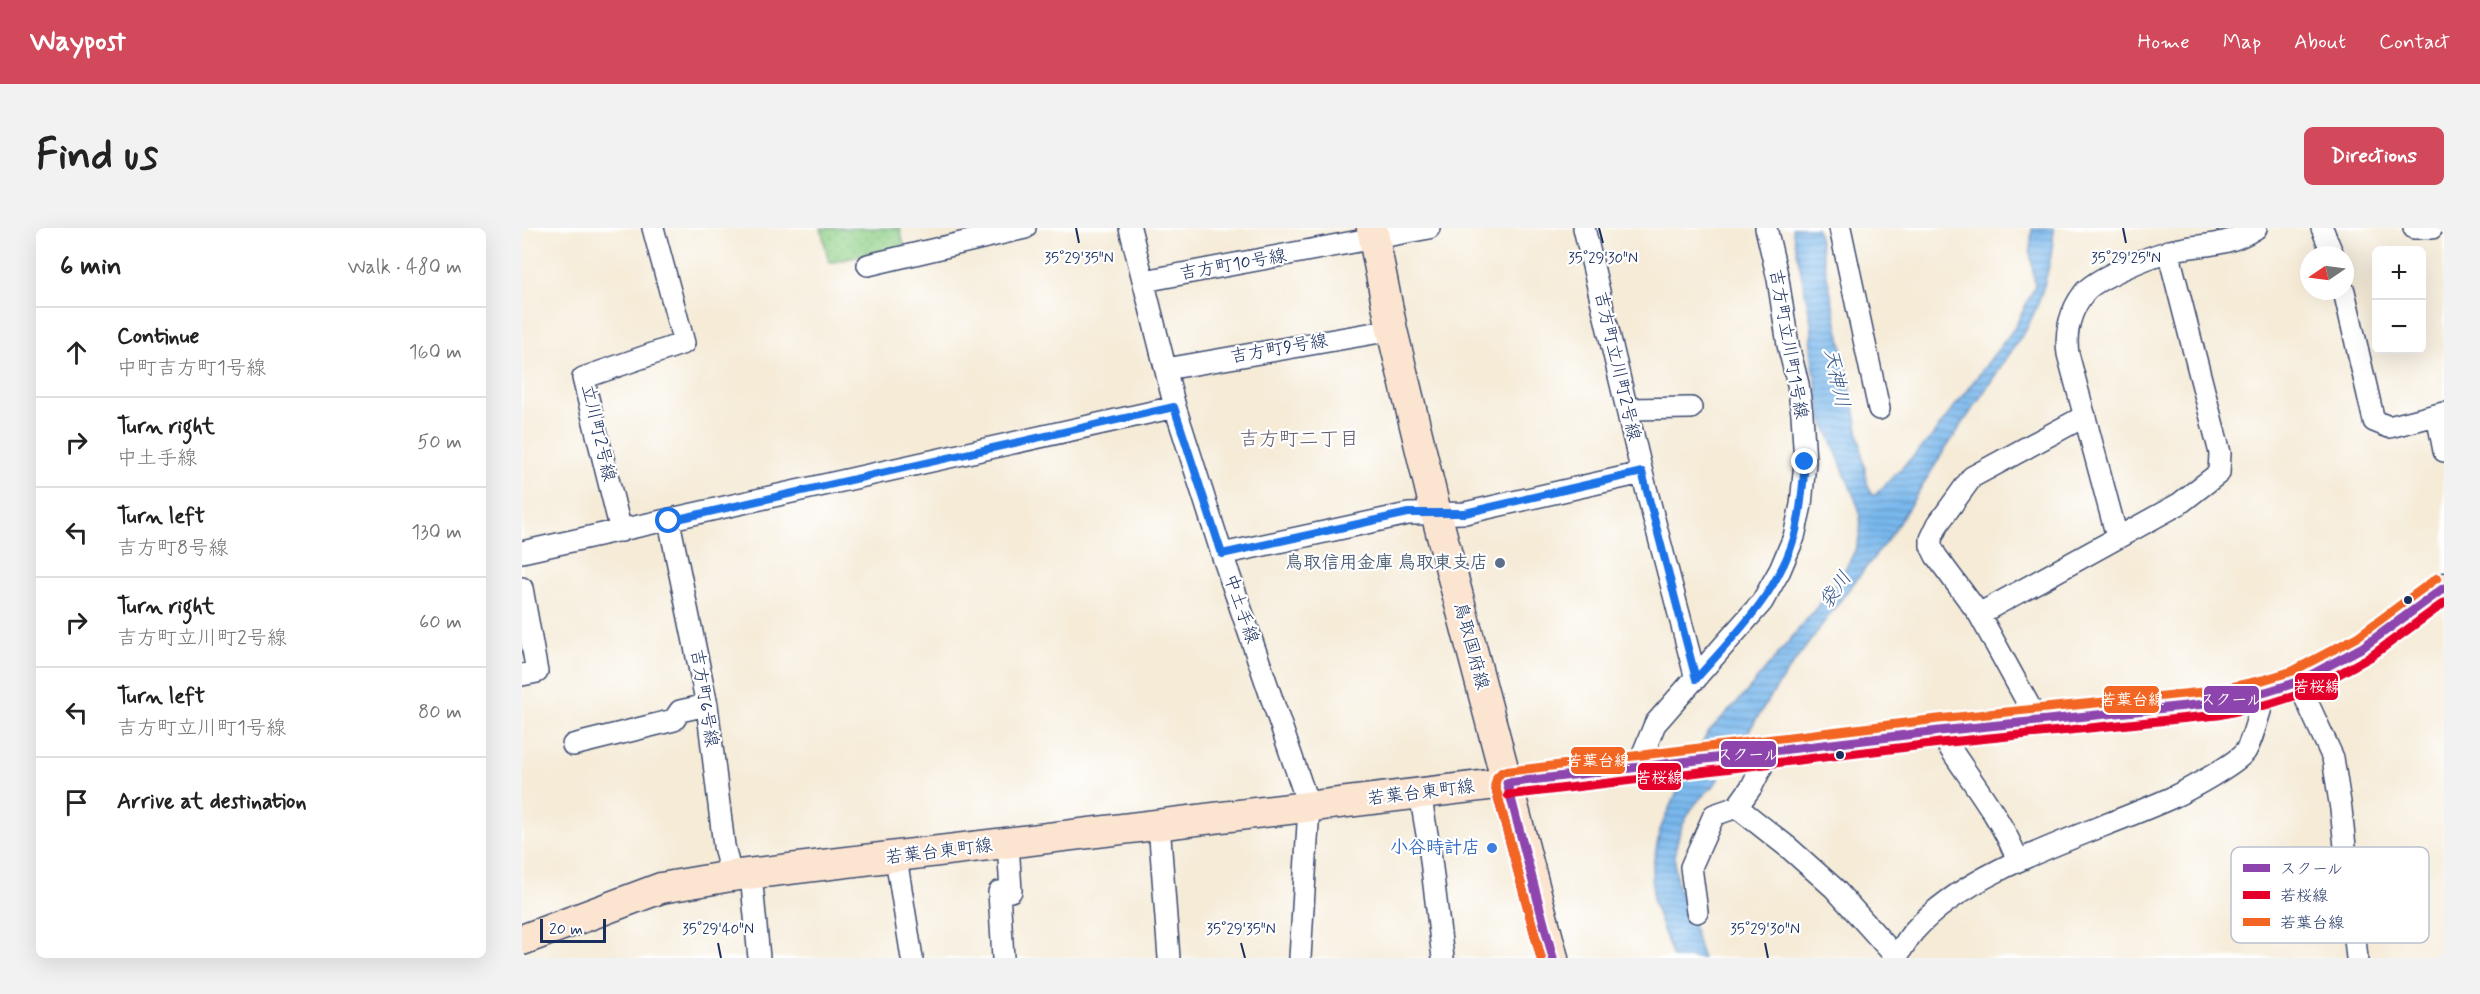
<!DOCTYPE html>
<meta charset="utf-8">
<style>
:root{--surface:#fff;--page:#f2f2f2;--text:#222;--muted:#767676;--line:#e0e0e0;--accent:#d1495b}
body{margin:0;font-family:Mynerve,"Klee One",sans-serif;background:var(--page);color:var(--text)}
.controls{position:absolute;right:18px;top:18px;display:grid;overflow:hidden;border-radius:9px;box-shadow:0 6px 24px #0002}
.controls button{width:54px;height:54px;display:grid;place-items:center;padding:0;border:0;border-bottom:2px solid var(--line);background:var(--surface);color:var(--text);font:30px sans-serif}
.compass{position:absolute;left:1778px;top:18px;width:54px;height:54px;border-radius:50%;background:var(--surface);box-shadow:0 6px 24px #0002;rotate:257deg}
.scale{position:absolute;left:18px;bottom:15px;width:66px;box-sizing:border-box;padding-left:6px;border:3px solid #1b2f5e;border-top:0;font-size:16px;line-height:21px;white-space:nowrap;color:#1b2f5e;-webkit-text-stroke:4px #fff;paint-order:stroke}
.stop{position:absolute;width:18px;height:18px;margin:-14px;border:4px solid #1a73e8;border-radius:50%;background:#fff}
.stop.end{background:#1a73e8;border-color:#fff;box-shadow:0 2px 6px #0008}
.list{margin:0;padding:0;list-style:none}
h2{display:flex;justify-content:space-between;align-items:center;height:78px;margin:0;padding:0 24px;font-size:26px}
h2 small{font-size:20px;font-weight:400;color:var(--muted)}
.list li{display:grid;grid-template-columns:39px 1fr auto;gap:18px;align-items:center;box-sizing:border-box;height:90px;padding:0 24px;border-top:2px solid var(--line)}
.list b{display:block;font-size:22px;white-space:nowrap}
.list p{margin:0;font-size:20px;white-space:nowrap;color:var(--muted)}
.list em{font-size:20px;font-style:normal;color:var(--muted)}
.icon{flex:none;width:33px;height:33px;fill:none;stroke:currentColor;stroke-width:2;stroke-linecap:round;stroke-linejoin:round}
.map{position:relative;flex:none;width:1922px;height:730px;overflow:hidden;border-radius:9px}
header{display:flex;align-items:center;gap:36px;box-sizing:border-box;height:84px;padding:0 30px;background:var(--accent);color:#fff}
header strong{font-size:28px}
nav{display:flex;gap:33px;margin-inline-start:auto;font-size:21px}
.intro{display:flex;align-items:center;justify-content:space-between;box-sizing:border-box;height:144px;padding:0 36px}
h1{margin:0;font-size:42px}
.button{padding:15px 27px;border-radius:9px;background:var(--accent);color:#fff;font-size:21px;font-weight:700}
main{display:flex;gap:36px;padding:0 36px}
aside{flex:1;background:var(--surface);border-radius:9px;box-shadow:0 6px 24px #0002}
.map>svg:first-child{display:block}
.grass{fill:url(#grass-dots);stroke:#547f72;stroke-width:1.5}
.water{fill:url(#water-rules);stroke:#4a74a6;stroke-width:1.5}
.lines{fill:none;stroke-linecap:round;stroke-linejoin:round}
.street-casing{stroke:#3c4b70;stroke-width:24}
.secondary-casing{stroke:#3c4b70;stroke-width:33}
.street{stroke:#fff;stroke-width:21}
.secondary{stroke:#fce5d0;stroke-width:30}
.bus-1-casing{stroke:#fff;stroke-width:14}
.bus-2-casing{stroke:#fff;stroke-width:14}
.bus-3-casing{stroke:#fff;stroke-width:14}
.bus-1{stroke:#8e44ad;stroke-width:9}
.bus-2{stroke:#e4002b;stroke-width:9}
.bus-3{stroke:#f26522;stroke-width:9}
.route{stroke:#1a73e8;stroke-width:8}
.ticks{fill:none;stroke:#1b2f5e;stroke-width:2}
.service-dot{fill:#5c6f8a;stroke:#fff;stroke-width:2}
.bus-dot{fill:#1b2f5e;stroke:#fff;stroke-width:2}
.shop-dot{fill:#3f7fe0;stroke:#fff;stroke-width:2}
.labels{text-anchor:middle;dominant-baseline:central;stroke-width:4.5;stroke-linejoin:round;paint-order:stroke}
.street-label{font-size:18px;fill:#1b2f5e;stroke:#fff}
.service-label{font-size:18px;font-weight:bold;fill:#4e5e75;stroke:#fff;text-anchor:end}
.shop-label{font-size:18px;font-weight:bold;fill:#366cbe;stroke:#fff;text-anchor:end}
.water-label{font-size:20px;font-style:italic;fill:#375889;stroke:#fff}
.neighbourhood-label{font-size:20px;fill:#645a6c;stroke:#fff}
.key{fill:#fff;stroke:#bbc1cf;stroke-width:1.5}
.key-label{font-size:16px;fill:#1b2f5e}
.ticks-label{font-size:15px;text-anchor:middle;fill:#1b2f5e;stroke:#fff;stroke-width:4.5;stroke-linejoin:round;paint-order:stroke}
.line-badge{stroke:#fff;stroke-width:2}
.badge-label{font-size:16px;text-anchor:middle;font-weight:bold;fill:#fff}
</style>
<header>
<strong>Waypost</strong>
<nav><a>Home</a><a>Map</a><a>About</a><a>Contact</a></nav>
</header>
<div class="intro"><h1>Find us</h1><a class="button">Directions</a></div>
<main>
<aside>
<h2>6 min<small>Walk · 480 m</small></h2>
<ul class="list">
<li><svg class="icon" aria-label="ahead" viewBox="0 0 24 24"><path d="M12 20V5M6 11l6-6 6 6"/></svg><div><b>Continue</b><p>中町吉方町1号線</p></div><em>160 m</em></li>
<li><svg class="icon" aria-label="right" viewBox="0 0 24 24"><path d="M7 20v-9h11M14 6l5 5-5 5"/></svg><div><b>Turn right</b><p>中土手線</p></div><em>50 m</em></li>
<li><svg class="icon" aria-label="left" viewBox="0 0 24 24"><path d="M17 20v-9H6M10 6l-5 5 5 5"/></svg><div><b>Turn left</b><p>吉方町8号線</p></div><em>130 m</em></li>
<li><svg class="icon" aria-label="right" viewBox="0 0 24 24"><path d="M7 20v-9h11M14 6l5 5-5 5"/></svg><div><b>Turn right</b><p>吉方町立川町2号線</p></div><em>60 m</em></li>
<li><svg class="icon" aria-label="left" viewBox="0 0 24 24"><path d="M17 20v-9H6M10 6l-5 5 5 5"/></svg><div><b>Turn left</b><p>吉方町立川町1号線</p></div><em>80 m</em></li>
<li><svg class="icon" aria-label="arrive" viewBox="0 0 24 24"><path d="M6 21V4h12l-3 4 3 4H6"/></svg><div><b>Arrive at destination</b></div></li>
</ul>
</aside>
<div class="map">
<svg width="1922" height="730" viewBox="0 0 1922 730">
<defs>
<pattern id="grass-dots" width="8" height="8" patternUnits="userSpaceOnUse" patternTransform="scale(1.5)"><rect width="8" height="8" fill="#8ecf86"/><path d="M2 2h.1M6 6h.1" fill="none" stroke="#7ab276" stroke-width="1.8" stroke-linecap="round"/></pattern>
<pattern id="water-rules" width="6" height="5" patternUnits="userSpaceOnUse" patternTransform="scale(1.5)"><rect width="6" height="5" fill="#79b8ed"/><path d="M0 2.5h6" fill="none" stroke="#6296c3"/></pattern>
</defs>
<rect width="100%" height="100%" fill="#fff"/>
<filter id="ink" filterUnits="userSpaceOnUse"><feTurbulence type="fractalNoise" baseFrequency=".0167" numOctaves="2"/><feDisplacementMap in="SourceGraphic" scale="12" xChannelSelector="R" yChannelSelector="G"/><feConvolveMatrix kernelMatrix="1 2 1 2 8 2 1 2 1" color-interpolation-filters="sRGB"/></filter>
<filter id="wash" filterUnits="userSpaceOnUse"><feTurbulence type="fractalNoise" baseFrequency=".008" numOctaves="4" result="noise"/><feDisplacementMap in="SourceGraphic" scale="24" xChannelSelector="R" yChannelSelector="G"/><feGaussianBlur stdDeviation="1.35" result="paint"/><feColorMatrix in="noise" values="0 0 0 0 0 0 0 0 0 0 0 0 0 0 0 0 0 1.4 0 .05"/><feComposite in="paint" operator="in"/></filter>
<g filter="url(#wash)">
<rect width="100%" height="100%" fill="#f5ebd7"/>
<path class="grass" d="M299,0H378L382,18L307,35Z"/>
<path class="water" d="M1270,0H1295L1330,167L1345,254L1348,264L1352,268L1407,212L1493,99L1513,58L1508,23L1510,0H1532C1530,36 1521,68 1505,100L1420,226L1370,306L1317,374L1260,451L1191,559C1156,586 1145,627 1159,668C1162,676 1166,682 1169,690C1174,703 1175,718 1181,730H1151L1131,673L1130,641L1138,602L1148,578L1186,504L1223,466L1310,361C1327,335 1344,313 1337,281L1299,187L1289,122L1290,98Z"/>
</g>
<g filter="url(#ink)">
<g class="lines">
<g class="street-casing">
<path id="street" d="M608,0L653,179L700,326L787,579L778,730
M1062,0L1120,245L1174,451
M1318,0L1357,181
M1800,0L1811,27
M1892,0H1910
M346,37L503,0
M622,53L907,0
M1822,63L1852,193L1867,199L1922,185
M644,141L870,102
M1105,181L1169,180
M1915,187L1922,223
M147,293L185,477L202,618L209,648
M99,303L61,150L162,115L131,0
M1595,309L1546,126C1543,105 1548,83 1562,65C1572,51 1626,29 1645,24C1679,14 1699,22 1734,0
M0,324L653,179
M700,326L886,286L943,285L1120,245
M0,360L15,444L0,447
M1457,386L1657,276L1697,245L1698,225L1646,23
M1776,454L1811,530L1819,581L1835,730
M1515,492L1457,386L1414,328L1409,318V311L1416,296L1450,249L1563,188
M1417,503C1443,546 1478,586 1496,633
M51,517L152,492L158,483L185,477
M1247,524L1230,558L1215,579L1267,620L1312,660L1375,730
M1115,540L1133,496L1240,374L1258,342L1272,309L1279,277L1283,234L1280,186L1276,156L1266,117L1256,51L1244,0
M898,565L908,624L921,730
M637,596L647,730
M374,630L390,730
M229,646L237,730
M1175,684L1169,639L1192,587L1215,579
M481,730L477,664L489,663L486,615
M1374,730C1380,721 1385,711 1392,703C1449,638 1570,606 1649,570C1666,562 1712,537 1723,524C1730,515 1739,477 1744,464"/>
</g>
<g class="secondary-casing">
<path id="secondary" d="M850,0L870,102L914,285L1031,730
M0,712L139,660L209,648L1417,503L1693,475L1744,464L1776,454L1841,419L1922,360"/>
</g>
<use href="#street" class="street"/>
<use href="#secondary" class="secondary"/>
<g class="bus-1-casing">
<path id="bus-1" d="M985,555L1417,503L1693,475L1744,464L1776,454L1841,419L1922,360
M985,555L1031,730"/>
</g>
<g class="bus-2-casing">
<path id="bus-2" d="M973,558L1019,730
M986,567L1418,515L1696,487L1747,476L1782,465L1848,429L1922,375"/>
</g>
<g class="bus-3-casing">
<path id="bus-3" d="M1019,730L973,557L975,549L980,544L1416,491L1691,463L1741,452L1771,443L1835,409L1915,350"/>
</g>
<use href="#bus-1" class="bus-1"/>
<use href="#bus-2" class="bus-2"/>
<use href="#bus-3" class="bus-3"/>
</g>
</g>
<g class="lines" filter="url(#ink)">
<path class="route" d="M147,293L652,179L700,326L886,285H943L1120,244L1174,451C1212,408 1257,364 1273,307C1279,283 1281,259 1283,234"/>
</g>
<path class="ticks" d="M554,0L557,15M1077,0L1081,15M1601,0L1604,15M196,715L199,730M719,715L723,730M1243,715L1246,730"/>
<circle class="service-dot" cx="978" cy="335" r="6"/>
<g class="bus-dot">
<circle cx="1886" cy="372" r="5"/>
<circle cx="1318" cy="527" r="5"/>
</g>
<circle class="shop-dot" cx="970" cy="620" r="6"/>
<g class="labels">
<g class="street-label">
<text transform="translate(711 37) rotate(-10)">吉方町10号線</text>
<text transform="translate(1266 116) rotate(80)">吉方町立川町1号線</text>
<text transform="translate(757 121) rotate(-10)">吉方町9号線</text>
<text transform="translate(1095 138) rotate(77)">吉方町立川町2号線</text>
<text transform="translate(76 205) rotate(77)">立川町2号線</text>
<text transform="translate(719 381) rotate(71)">中土手線</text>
<text transform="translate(949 418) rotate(75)">鳥取国府線</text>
<text transform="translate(182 470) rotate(81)">吉方町6号線</text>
<text transform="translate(899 565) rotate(-7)">若葉台東町線</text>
<text transform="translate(417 624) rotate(-7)">若葉台東町線</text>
</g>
<g class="service-label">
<text x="966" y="335">鳥取信用金庫 鳥取東支店</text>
</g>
<g class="shop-label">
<text x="958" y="620">小谷時計店</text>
</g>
<g class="water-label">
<text transform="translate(1314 150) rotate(78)">天神川</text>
<text transform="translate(1314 362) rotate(-55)">袋川</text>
</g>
<g class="neighbourhood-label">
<text x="777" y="211">吉方町二丁目</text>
</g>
</g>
<rect x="1709" y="619" width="198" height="96" rx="9" class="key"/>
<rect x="1721" y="636" width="27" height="8" fill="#8e44ad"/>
<rect x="1721" y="663" width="27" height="8" fill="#e4002b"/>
<rect x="1721" y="690" width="27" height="8" fill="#f26522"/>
<g class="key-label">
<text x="1758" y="646">スクール</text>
<text x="1758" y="673">若桜線</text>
<text x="1758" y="700">若葉台線</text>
</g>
<g class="ticks-label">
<text x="557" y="35">35°29'35"N</text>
<text x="1081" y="35">35°29'30"N</text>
<text x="1604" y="35">35°29'25"N</text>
<text x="196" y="706">35°29'40"N</text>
<text x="719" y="706">35°29'35"N</text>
<text x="1243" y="706">35°29'30"N</text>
</g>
<g class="line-badge">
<rect x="1772" y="444" width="45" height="29" rx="6" fill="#e4002b"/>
<rect x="1581" y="457" width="57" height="29" rx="6" fill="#f26522"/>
<rect x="1681" y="457" width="57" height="29" rx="6" fill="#8e44ad"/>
<rect x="1198" y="512" width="57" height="28" rx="6" fill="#8e44ad"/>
<rect x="1048" y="518" width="56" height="29" rx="6" fill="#f26522"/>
<rect x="1115" y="534" width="45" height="29" rx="6" fill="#e4002b"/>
</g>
<g class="badge-label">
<text x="1795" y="464">若桜線</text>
<text x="1610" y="477">若葉台線</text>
<text x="1709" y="477">スクール</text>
<text x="1226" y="532">スクール</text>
<text x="1076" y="538">若葉台線</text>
<text x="1137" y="555">若桜線</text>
</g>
</svg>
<div class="controls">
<button>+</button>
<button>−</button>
</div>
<svg class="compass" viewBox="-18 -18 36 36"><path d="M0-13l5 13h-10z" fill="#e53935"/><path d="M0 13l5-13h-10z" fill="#767676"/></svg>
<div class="scale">20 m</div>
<div class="stop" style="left:147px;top:293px"></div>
<div class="stop end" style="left:1283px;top:234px"></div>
</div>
</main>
